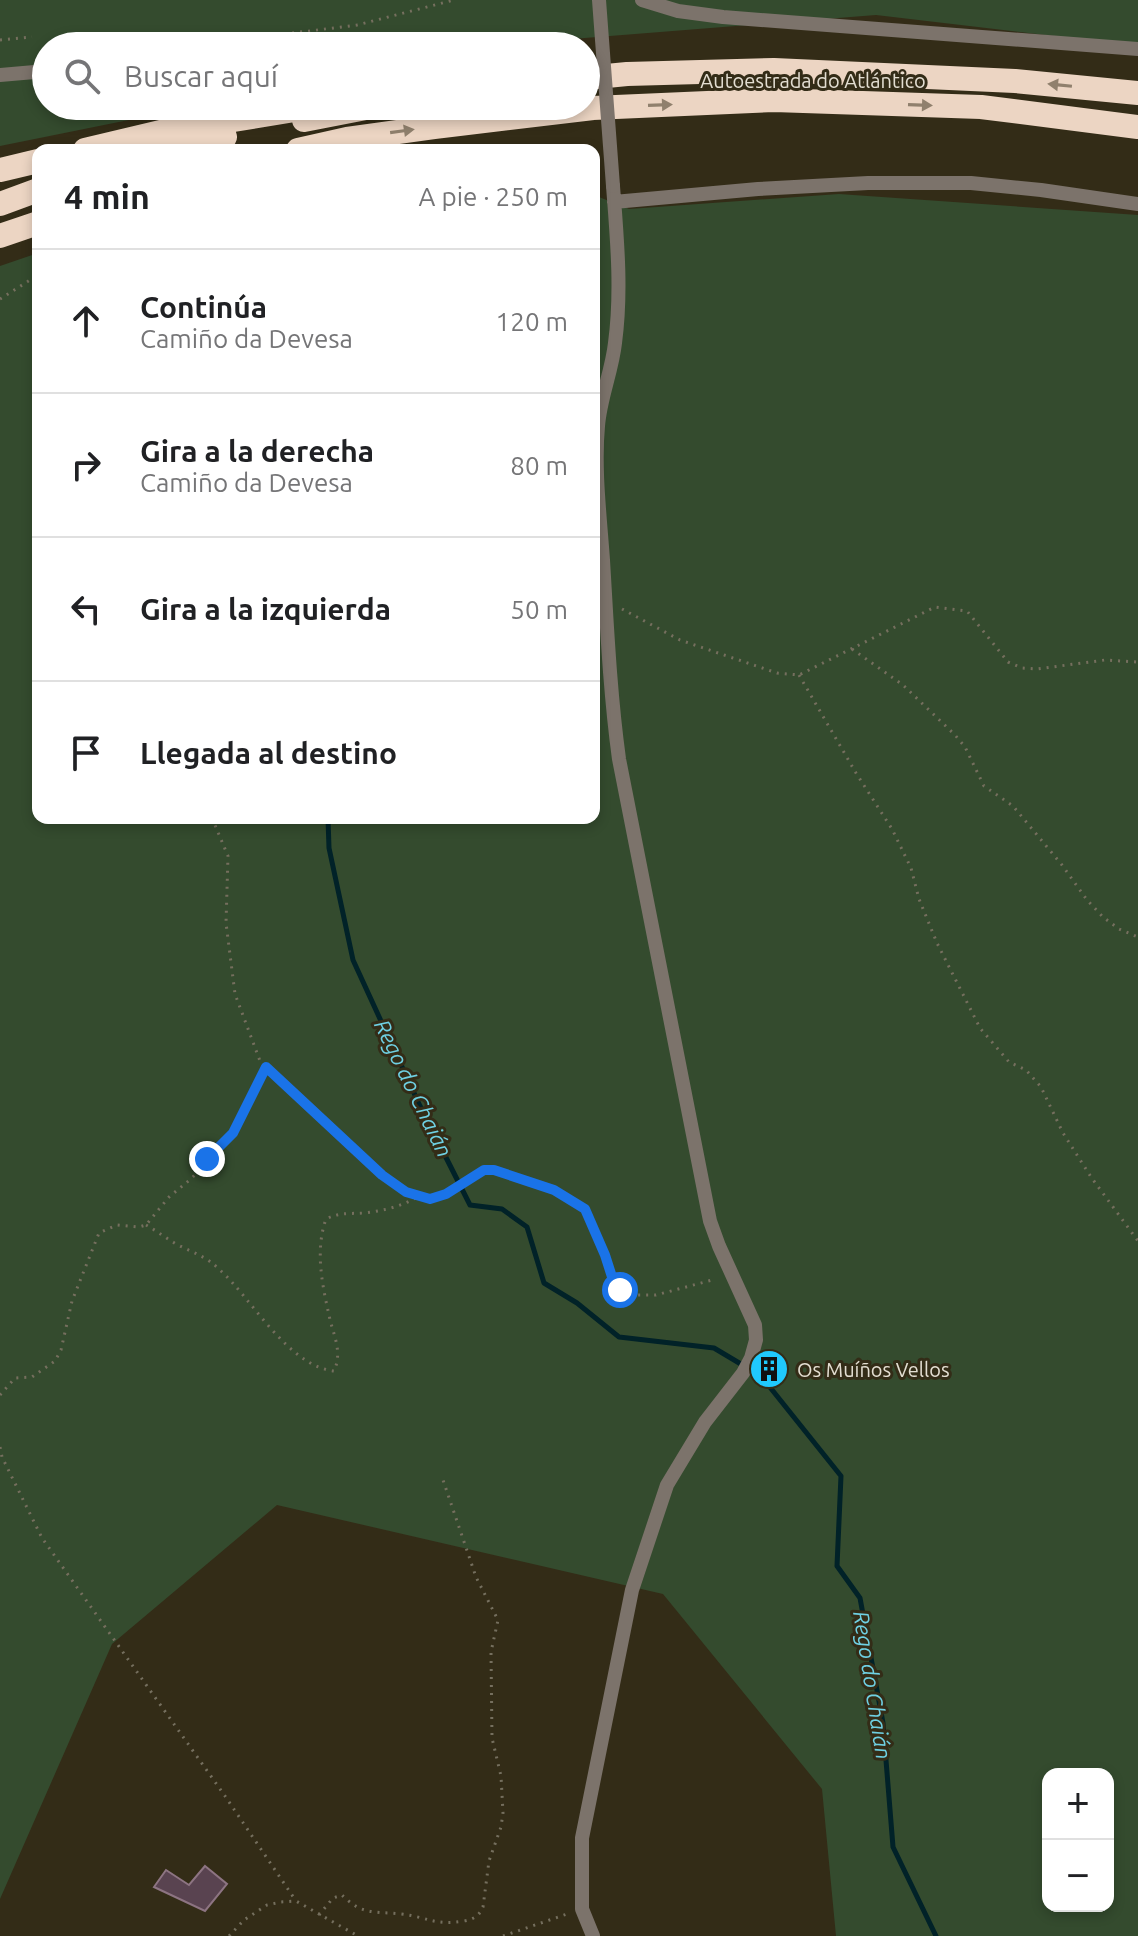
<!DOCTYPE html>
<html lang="es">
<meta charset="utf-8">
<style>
:root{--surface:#fff;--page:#f6f6f6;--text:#202124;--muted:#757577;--line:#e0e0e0}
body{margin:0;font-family:Ubuntu,sans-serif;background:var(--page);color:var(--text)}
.controls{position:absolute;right:24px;bottom:24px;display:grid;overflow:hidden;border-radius:16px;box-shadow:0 4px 12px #0003}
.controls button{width:72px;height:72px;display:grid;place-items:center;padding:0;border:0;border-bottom:2px solid var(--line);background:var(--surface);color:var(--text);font:40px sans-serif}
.stop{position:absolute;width:24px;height:24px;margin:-18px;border:6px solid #1a73e8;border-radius:50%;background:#fff}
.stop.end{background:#1a73e8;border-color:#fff;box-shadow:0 2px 8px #0008}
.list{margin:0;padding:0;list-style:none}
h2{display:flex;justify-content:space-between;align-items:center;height:104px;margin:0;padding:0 32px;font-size:34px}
h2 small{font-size:26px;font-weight:400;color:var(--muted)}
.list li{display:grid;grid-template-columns:52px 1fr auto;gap:24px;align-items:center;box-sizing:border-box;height:144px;padding:0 32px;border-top:2px solid var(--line)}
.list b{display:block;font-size:30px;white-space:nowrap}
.list p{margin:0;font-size:26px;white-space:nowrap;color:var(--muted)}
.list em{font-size:26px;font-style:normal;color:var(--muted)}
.icon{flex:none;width:44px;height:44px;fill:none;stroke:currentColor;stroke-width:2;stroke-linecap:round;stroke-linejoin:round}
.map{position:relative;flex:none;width:1138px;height:1936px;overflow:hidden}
.search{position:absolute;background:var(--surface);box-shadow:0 4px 12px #0003;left:32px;top:32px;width:568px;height:88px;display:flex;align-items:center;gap:20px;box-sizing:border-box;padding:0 28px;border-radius:44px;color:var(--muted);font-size:30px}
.panel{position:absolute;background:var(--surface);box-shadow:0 4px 12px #0003;left:32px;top:144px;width:568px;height:680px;border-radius:16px}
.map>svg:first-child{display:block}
.green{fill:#344b2e;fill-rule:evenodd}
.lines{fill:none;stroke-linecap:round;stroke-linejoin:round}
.stream{stroke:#012228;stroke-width:5}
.building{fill:#594350;stroke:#8d7482;stroke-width:2}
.path{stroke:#756f5e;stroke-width:3;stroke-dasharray:2 6;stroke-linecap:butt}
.minor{stroke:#7c736b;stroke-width:14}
.motorway{stroke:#ecd5c3;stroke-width:24}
.minor-bridge{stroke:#7c736b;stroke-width:14}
.oneway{fill:#90806d}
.route{stroke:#1a73e8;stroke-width:10}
.labels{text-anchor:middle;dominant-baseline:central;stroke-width:6;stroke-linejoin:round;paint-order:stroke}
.street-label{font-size:20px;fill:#e3ded2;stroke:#332c17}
.poi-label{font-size:20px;fill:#e3ded2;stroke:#332c17;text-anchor:start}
.water-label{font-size:22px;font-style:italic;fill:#6fd0e2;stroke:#332c17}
</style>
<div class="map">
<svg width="1138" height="1936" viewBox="0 0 1138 1936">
<rect width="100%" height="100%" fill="#332c17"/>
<path class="green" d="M0,0H1138V46L876,15L547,41L505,46H46V106H198L0,146Z
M839,194L1138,215V1936H836L822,1789L663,1594L277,1505L112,1644L0,1899V266L38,253V818H594V195L629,209ZM1048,1774H1108V1906H1048Z"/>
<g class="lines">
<path class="stream" d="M328,818L329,848L353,960L420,1106L470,1205L502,1209L527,1227L544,1283L577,1303L619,1337L714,1348L761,1376L841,1476L837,1566L860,1598L883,1723L893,1847L936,1936"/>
</g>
<path class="building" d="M205,1866L227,1884L205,1911L154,1887L166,1870L189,1885Z"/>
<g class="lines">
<path class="path" d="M0,40L32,37
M189,46L357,25L454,0
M0,299L38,275
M622,609L680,640L777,673L799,675L935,607L967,611L1008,662L1022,668L1037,669L1105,660L1138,662
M852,649L903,685L955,735L965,747L984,786L1013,806L1062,865L1087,900L1103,917L1119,929L1138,937
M799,675L856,773L892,829L911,868L919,899L937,943L980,1028L1009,1062L1026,1070L1041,1087L1063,1133L1091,1177L1138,1241
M212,818L228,856L226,923L235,994L260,1061L382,1175L406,1192L430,1199L446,1194L484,1170H494L554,1190L585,1209L605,1255L613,1280L620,1290L630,1295H656L716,1279
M146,1225C157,1231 167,1239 178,1245C194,1253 207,1257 220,1270C252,1299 288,1366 334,1371C343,1351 333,1335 329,1315C322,1284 315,1250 326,1219C340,1212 349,1214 364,1213C383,1211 403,1206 419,1196
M0,1395L15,1378L32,1377L55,1361L61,1350L72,1301L99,1233L117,1225L139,1227L146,1225L169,1197L192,1178L233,1133L266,1067
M0,1447L2,1457L42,1538L225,1796L296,1901
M319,1915L333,1898L342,1895C346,1899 352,1904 357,1907C371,1914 386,1912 401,1914C428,1917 434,1926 464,1921C474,1919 479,1916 483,1907L489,1861L501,1827L503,1813L501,1776L492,1738L491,1652L498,1620L476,1577L443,1480
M229,1936L244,1920L267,1905L281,1902L296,1901L358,1936
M503,1936L567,1914"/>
<path class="minor" d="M642,0L678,11L723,17L1138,49
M0,75L46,71
M614,202L758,189L868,183H971L1041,190L1138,204
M593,1936L582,1909V1838L632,1590L667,1485L705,1422L743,1373L751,1358L756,1340L755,1325L719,1246L710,1221L619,759C610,693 607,627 603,560C600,517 594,469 598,426C600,398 612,371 615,343C622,291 617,238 613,186"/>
<path class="motorway" d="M586,78L627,74L774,70L1015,81L1138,93
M304,120L376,106
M85,150L165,131L319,106
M167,150L225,137
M298,150L347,139L434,127L593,108L774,100L981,107L1138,127
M0,170L38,161
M0,204L38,190
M0,236L38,223"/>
<path class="minor-bridge" d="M599,0L613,186"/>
</g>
<defs><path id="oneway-solid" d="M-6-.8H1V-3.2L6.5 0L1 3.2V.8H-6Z" transform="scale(2)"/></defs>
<g class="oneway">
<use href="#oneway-solid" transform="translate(1060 85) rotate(-174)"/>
<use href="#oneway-solid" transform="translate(660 105) rotate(-2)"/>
<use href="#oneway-solid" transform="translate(920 105) rotate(2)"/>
<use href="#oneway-solid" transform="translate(402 131) rotate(-8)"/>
</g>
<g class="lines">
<path class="route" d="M207,1159L233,1133L266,1067L382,1175L406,1192L430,1199L446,1194L484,1170H494L554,1190L585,1209L605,1255L613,1280L620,1290"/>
</g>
<defs>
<g id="building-disc" transform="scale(2)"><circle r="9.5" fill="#20c9fd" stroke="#332c17"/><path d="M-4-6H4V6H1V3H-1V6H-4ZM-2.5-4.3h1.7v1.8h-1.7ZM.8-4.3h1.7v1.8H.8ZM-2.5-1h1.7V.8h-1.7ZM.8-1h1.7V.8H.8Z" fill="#111"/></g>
</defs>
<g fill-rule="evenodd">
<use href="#building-disc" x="769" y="1369"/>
</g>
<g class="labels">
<g class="street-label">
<text x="813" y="80">Autoestrada do Atlántico</text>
</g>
<g class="poi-label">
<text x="797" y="1369">Os Muíños Vellos</text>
</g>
<g class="water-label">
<text transform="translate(414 1088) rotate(64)">Rego do Chaián</text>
<text transform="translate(873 1685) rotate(81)">Rego do Chaián</text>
</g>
</g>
</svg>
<div class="controls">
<button>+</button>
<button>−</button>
</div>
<div class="stop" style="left:620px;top:1290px"></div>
<div class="stop end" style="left:207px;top:1159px"></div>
<div class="search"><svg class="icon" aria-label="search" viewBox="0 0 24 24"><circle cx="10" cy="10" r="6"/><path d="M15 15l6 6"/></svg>Buscar aquí</div>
<section class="panel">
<h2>4 min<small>A pie · 250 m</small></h2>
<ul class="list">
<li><svg class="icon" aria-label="ahead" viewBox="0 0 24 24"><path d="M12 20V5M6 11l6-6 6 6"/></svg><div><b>Continúa</b><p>Camiño da Devesa</p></div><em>120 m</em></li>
<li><svg class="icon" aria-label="right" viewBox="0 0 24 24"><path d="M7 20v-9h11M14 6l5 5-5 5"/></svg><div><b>Gira a la derecha</b><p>Camiño da Devesa</p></div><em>80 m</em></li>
<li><svg class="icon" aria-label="left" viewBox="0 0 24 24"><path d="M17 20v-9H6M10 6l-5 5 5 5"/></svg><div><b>Gira a la izquierda</b></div><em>50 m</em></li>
<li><svg class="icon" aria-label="arrive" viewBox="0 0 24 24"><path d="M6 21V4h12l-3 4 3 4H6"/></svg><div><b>Llegada al destino</b></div></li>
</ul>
</section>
</div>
